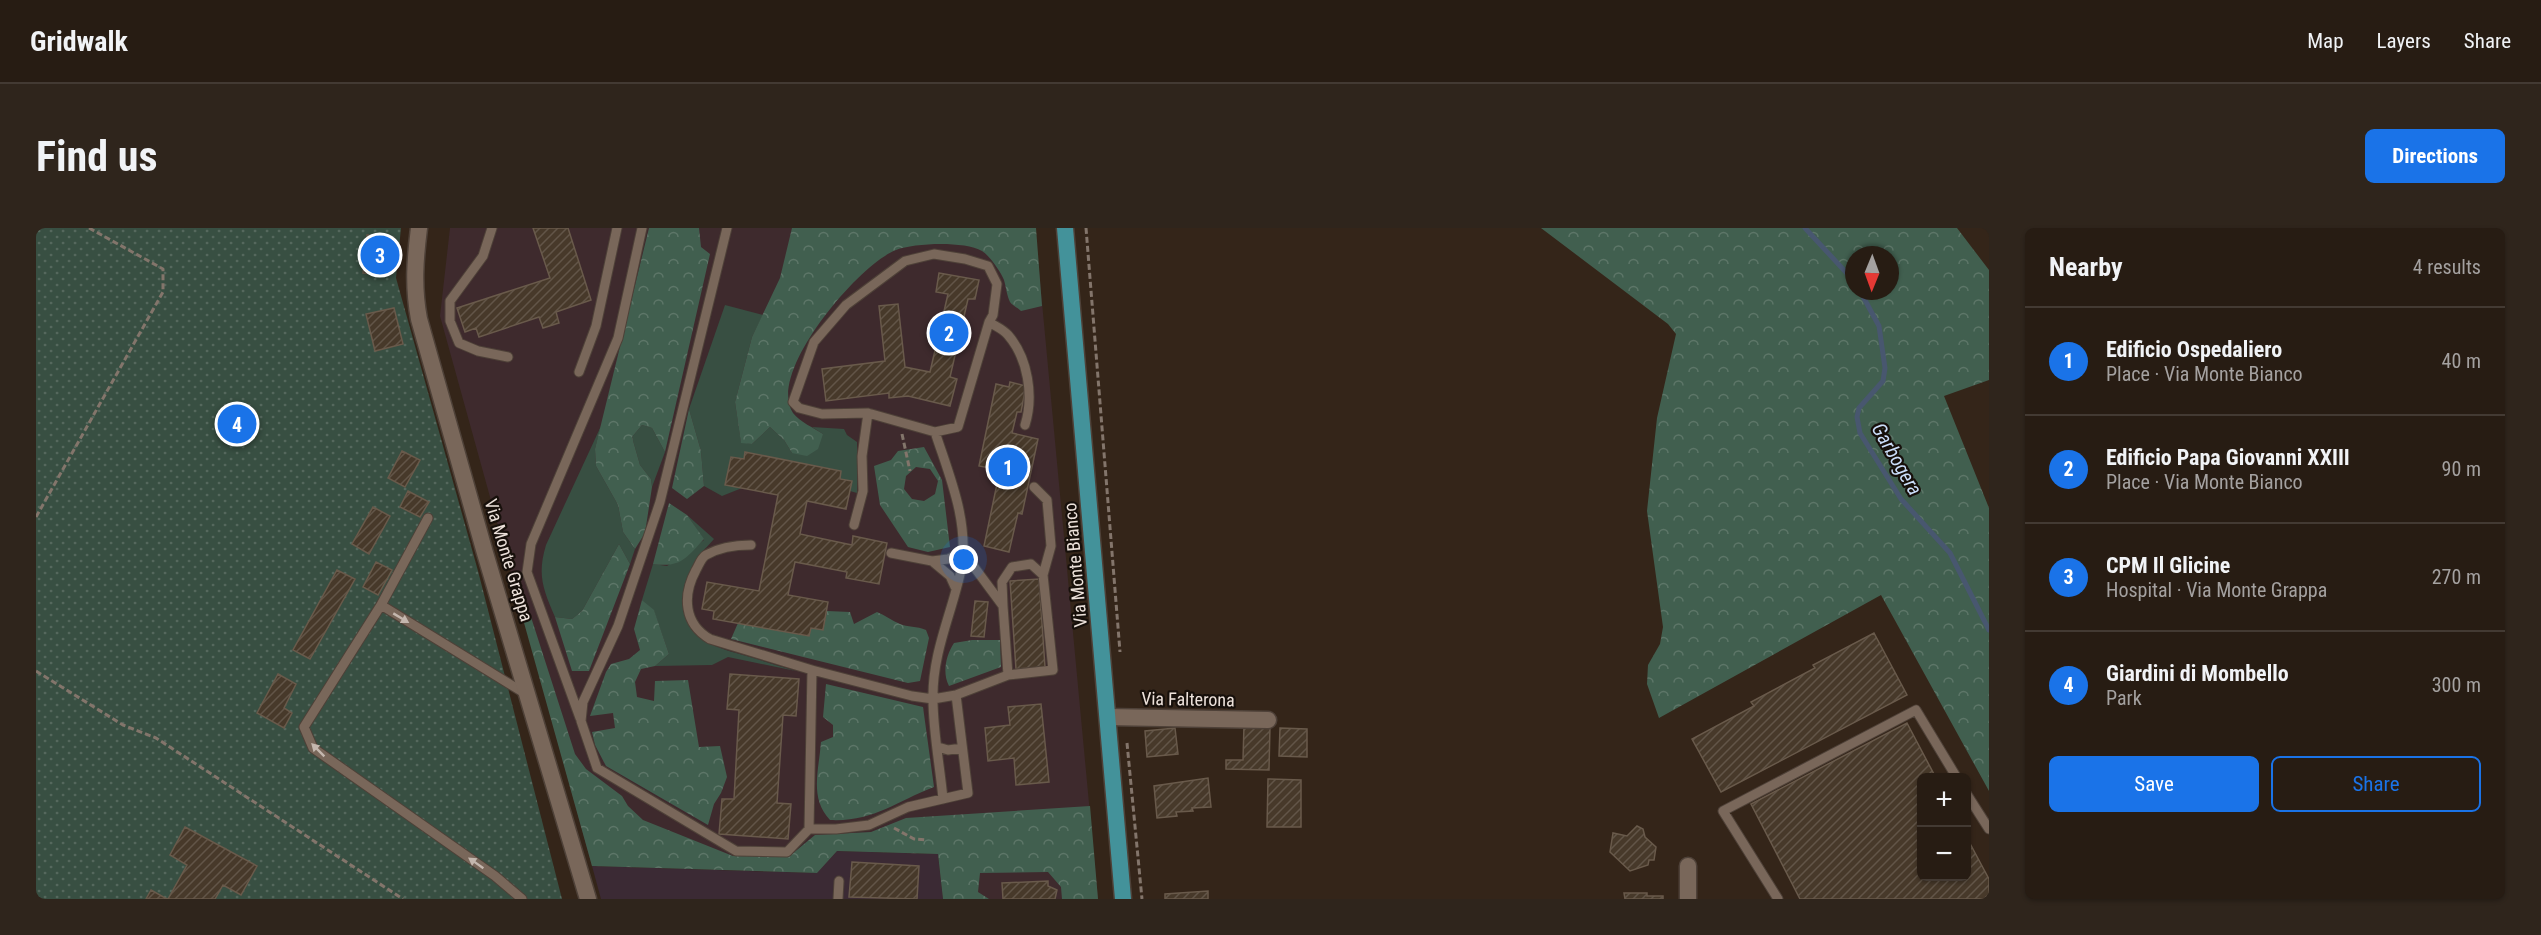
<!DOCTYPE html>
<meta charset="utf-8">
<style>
:root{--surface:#271c13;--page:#2f251c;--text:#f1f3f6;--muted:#a4a1a0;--line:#433a33;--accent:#1a73e8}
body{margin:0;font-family:"Roboto Condensed",sans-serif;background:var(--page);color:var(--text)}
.controls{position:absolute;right:18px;bottom:18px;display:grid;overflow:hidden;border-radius:9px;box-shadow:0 2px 4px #0004}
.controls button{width:54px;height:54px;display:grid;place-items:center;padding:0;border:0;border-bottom:2px solid var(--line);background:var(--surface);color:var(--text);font:30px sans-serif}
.compass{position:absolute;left:1809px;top:18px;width:54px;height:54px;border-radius:50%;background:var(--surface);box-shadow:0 2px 4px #0004;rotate:181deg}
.you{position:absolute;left:928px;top:332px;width:21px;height:21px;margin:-15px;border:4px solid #fff;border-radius:50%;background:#1a73e8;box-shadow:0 0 0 9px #1a73e833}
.badge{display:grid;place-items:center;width:39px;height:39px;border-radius:50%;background:var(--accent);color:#fff;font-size:20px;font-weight:700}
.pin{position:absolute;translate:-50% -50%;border:3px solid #fff;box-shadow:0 2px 6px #0006}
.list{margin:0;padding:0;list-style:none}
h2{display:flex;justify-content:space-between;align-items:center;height:78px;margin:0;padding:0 24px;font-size:26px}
h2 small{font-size:20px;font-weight:400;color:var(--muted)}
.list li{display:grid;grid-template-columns:39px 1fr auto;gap:18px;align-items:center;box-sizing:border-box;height:108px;padding:0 24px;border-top:2px solid var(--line)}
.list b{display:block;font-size:22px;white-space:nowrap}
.list p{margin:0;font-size:20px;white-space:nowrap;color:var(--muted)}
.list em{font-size:20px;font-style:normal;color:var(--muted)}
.actions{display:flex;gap:12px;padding:18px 24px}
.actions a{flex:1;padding:14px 0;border:2px solid var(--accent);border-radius:9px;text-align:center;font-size:21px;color:var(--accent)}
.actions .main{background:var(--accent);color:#fff}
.map{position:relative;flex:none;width:1953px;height:671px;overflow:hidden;border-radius:9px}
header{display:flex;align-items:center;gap:36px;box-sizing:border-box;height:84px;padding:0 30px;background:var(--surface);border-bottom:2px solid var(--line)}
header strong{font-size:28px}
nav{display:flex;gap:33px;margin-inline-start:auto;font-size:21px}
.intro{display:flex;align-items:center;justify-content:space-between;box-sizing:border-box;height:144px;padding:0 36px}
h1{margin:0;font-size:42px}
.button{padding:15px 27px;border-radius:9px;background:var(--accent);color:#fff;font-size:21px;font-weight:700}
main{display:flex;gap:36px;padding:0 36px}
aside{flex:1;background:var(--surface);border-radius:9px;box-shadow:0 2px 4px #0004}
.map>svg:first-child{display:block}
.education{fill:#3b2a34}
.medical{fill:#3e2a2d}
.green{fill:#384f42}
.forest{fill:url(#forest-crowns);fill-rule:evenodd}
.park{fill:url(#park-dots)}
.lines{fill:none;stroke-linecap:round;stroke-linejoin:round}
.stream{stroke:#48576f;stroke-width:5}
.building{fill:url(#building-hatch);stroke:#695a4b;stroke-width:1.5}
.service-casing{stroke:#4e4138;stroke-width:11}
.minor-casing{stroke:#4e4138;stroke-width:19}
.primary-casing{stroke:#4e4138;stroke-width:19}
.path{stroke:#83756b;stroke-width:3;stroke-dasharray:6 3;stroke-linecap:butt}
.service{stroke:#79675a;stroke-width:9}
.minor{stroke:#79675a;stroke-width:16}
.primary{stroke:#43929a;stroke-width:16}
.oneway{fill:#c4b7ae}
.labels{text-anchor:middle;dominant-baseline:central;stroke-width:4.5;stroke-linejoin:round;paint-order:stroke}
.street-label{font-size:18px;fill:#ede2db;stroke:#17100b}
.water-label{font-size:20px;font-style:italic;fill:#cbdefa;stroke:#17100b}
</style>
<header>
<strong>Gridwalk</strong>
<nav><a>Map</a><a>Layers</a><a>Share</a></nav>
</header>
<div class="intro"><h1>Find us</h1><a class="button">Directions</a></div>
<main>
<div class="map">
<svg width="1953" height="671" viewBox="0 0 1953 671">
<defs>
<pattern id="forest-crowns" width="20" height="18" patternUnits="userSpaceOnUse" patternTransform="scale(1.5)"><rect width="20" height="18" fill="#415f4f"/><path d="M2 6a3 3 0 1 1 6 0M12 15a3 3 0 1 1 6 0" fill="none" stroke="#5d7668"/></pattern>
<pattern id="park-dots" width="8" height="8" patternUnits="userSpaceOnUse" patternTransform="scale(1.5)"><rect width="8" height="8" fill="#384f42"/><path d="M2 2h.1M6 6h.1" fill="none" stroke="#55685d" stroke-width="1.8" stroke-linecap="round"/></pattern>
<pattern id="building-hatch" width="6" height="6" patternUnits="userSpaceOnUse" patternTransform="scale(1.5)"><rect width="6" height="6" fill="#47392a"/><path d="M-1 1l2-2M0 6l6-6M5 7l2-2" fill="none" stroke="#625548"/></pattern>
</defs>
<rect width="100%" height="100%" fill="#342519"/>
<path class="education" d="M801,623L902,626L907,671H565L556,638L780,645Z"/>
<path class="medical" d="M414,0H999L1062,671H907L902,626L801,623L781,645L556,638L404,88Z"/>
<path class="green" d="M689,77L727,87L716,109L699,174L705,214L716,216L734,199L748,212L756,225L787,206L776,199L808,201L811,207L821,214V265L814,263L815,253L804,251L805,243L709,225L708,231L695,229L689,256L706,260L686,268L668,258L665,223L653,181Z
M606,197L616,200L629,224L616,259L615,251L604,237L596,209Z
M565,198L559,221L560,238L582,277L587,304L599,321L594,336L583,316L546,383L536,391L519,389C507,361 501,347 510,317Z
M651,287L678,311C658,333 654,335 650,366C644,409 672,417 707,427C725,432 742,438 760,443L692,429L676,437L619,438L633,426L618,383L606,372L617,336L631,338L668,312Z"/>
<path class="forest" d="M613,0H663L665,19L674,26L629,224L616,200L606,197L596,209L604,237L615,251L616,259L609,305L599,321L587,304L582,277L560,238L559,221Z
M756,0H1000L1006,78L985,83C982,80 976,77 974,74C971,68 970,59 968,52C965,44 953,27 946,23C928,13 879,15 860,22C823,36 730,145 757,185C764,194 778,200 787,206L782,221L771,228L756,225L748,212L734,199L716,216L705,215L699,174L716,109L744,50Z
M1505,0H1921L1953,42V152L1908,168L1953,280V563L1845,367L1623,490L1611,456L1612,437L1624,416L1627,399L1611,283L1621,190L1640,106L1632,96ZM1818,27H1854V63H1818Z
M653,181L665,223L668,258L651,271L636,260Z
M888,219L906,252L914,319L892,324L872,319L844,277L838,238L855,232L862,223ZM880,239L894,241L902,253L899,266L888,273L876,271L868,261L870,248Z
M633,275L651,287L668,311C650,330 645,340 617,336Z
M583,316L594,336L553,443H536L519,389L536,391L546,383Z
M606,372L618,382L633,426L619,438L605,441L599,454L601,469L618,473L619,453L652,452L663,519L684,518L691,549L685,565L678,576L672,597L570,538L559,517L556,504L579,500L577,485L554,488L570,444L575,436L593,431L604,422L598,401Z
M791,383L814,384L818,396L841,384C849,387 856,393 864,396C871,399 881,398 890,402L893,410L884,453L872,455L695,411L702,395L773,408L775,400L787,402Z
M485,384L494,386L539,526L550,541L586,568L592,578L607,592L697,628L756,626L779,607L835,604L870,590L1054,578L1062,671H1026L1025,659L1012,644L944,645L942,664L953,671H907L902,626L801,623L781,645L556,638Z
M936,412H964L965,439L913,458C906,445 910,427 918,415Z
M790,456L887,479L898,559C859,574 837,594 794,592C773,570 783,542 785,514L797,509V497L787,489Z"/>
<path class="park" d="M0,0H365L360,50L442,343L526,671H0Z"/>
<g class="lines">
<path class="stream" d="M1769,0L1818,53
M1824,63L1843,98L1849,140L1847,153L1823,180L1821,189L1824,205L1865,271L1914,325L1953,402"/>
</g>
<path class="building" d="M497,0H532L555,72L520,84L523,95L507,100L503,89L443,109L440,100L429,104L421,80L514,50Z
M331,7L358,10L354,47L327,45Z
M903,45L943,52L939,71H932L914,149L921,151L914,178L872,168L853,170V165L790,173L786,141L849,133L843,78L862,76L869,139L894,144L912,66L900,64Z
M358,80L367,116L339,123L330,86Z
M974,154L990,158L985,184H981L976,205L1002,211L986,286L982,285L973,324L948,318L962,251L952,249L954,240L943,238L960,156L973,159Z
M366,223L384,232L369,259L352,250Z
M709,224L805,243L804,251L816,253L810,281L771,273L764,306L816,317L817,308L851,315L843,356L810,350L811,344L759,334L752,367L792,374L787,402L775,400L773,408L677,391L678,383L666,381L671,354L723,363L742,267L689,257L695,229L708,231Z
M372,263L393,274L384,289L364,279Z
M337,279L354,288L333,326L316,316Z
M340,334L356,342L342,367L327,359Z
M301,342L319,351L274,431L257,422Z
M1003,351L1009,439L980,441L974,353Z
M939,373L952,374L948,409L935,408Z
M1838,405L1871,467L1685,564L1656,511L1718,478L1715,474L1779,440L1777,437Z
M242,446L260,456L248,480L256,485L248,500L221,485Z
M694,446L763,451L760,488L747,487L741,575L755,576L752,611L683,606L686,571H698L703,482L691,481Z
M1005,476L1013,554L980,557L978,530L952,533L949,500L974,497L972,479Z
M1871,495L1900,550H1886V648H1930V608L1953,651V671H1764L1715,576Z
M1208,497L1234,498L1233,542L1190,541V532H1207Z
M1139,500L1142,526L1111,529L1109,503Z
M1244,500L1271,501V529L1243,528Z
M1172,550L1175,579L1156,580L1157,583L1140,584L1141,588L1121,590L1118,558Z
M1232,551L1265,552V599H1231Z
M1601,598L1607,601L1609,609L1620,619L1618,632H1613L1612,637L1594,643L1574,624L1577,605L1591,608Z
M149,599L221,638L205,667L187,657L179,671H132L151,637L134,627Z
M816,634L883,638L881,671L813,669Z
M1012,653V658L1021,662L1019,671H967L966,655Z
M115,662L131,671H110Z
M1172,663V671H1129V666Z
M1588,665H1611V668H1627V671H1589Z"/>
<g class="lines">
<g class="service-casing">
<path id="service" d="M456,0L447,28L414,73V93L423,115L442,123L472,129
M691,0L624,274L582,398L547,474L545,493L561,540L700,623L751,624L773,601H800L833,597L872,579L932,565L920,467
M898,26L929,31L952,38L961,56L957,87L953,94L922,199L899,204L832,185L786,186L763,180L757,174L778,114L810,77L869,33Z
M953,94C959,98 967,101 972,107C992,130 998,168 989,197
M543,144L560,98L581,0
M899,204C913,247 934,295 925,342C916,385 896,425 897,471C897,504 904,538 907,571
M818,297L827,263L826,228L832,185
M715,317C699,317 684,319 670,327C665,330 663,337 660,342C646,368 648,396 674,411L776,442L876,468L897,471L920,467L972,447
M855,325L896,333
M919,359L914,348L896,333L912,331L927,324L967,378L972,447L1017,442L1007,347L1015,318L1011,272L998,259
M345,377L392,290
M967,378L966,354L976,339L995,336L1007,347
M544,490L491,344L495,316L582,110L606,0
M902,519L912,522L926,520
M1930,565L1953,601
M773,601L776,442
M486,671L459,648L277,520L268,499L345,377L490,466
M802,671L803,653
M1742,671L1687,583L1880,482L1921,550"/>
</g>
<g class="minor-casing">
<path id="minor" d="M383,0C379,32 377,59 383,91L449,325L552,671
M1072,489L1232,492
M1652,638V671"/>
</g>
<g class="primary-casing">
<path id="primary" d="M1029,0L1087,671"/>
</g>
<path class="path" d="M1050,0L1084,424
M866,206L874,243
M0,289L127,64V41L53,0
M0,443L87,497L120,510L367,671
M1091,515L1106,671
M858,600L878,611L891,612"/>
<use href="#service" class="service"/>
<use href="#minor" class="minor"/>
<use href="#primary" class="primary"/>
</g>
<defs><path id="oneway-solid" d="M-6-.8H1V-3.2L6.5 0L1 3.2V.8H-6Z" transform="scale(1.5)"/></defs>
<g class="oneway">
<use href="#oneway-solid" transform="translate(365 390) rotate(31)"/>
<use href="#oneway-solid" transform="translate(282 522) rotate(-135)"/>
<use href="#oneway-solid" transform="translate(440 635) rotate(-145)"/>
</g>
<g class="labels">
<g class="street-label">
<text transform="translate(473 332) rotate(73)">Via Monte Grappa</text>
<text transform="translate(1039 337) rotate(-95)">Via Monte Bianco</text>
<text transform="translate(1152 471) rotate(1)">Via Falterona</text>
</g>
<g class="water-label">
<text transform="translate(1861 231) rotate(60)">Garbogera</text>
</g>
</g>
</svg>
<div class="controls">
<button>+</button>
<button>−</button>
</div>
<svg class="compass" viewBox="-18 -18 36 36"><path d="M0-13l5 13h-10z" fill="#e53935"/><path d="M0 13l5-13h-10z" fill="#a4a1a0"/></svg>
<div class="you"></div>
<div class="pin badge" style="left:972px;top:239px">1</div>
<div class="pin badge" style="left:913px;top:105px">2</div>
<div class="pin badge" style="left:344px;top:27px">3</div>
<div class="pin badge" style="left:201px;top:196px">4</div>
</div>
<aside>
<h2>Nearby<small>4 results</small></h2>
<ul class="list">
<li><span class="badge">1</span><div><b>Edificio Ospedaliero</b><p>Place · Via Monte Bianco</p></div><em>40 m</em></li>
<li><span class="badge">2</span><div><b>Edificio Papa Giovanni XXIII</b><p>Place · Via Monte Bianco</p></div><em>90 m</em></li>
<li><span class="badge">3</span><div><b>CPM Il Glicine</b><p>Hospital · Via Monte Grappa</p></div><em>270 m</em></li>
<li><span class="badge">4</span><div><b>Giardini di Mombello</b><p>Park</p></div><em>300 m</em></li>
</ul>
<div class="actions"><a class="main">Save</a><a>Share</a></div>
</aside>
</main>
